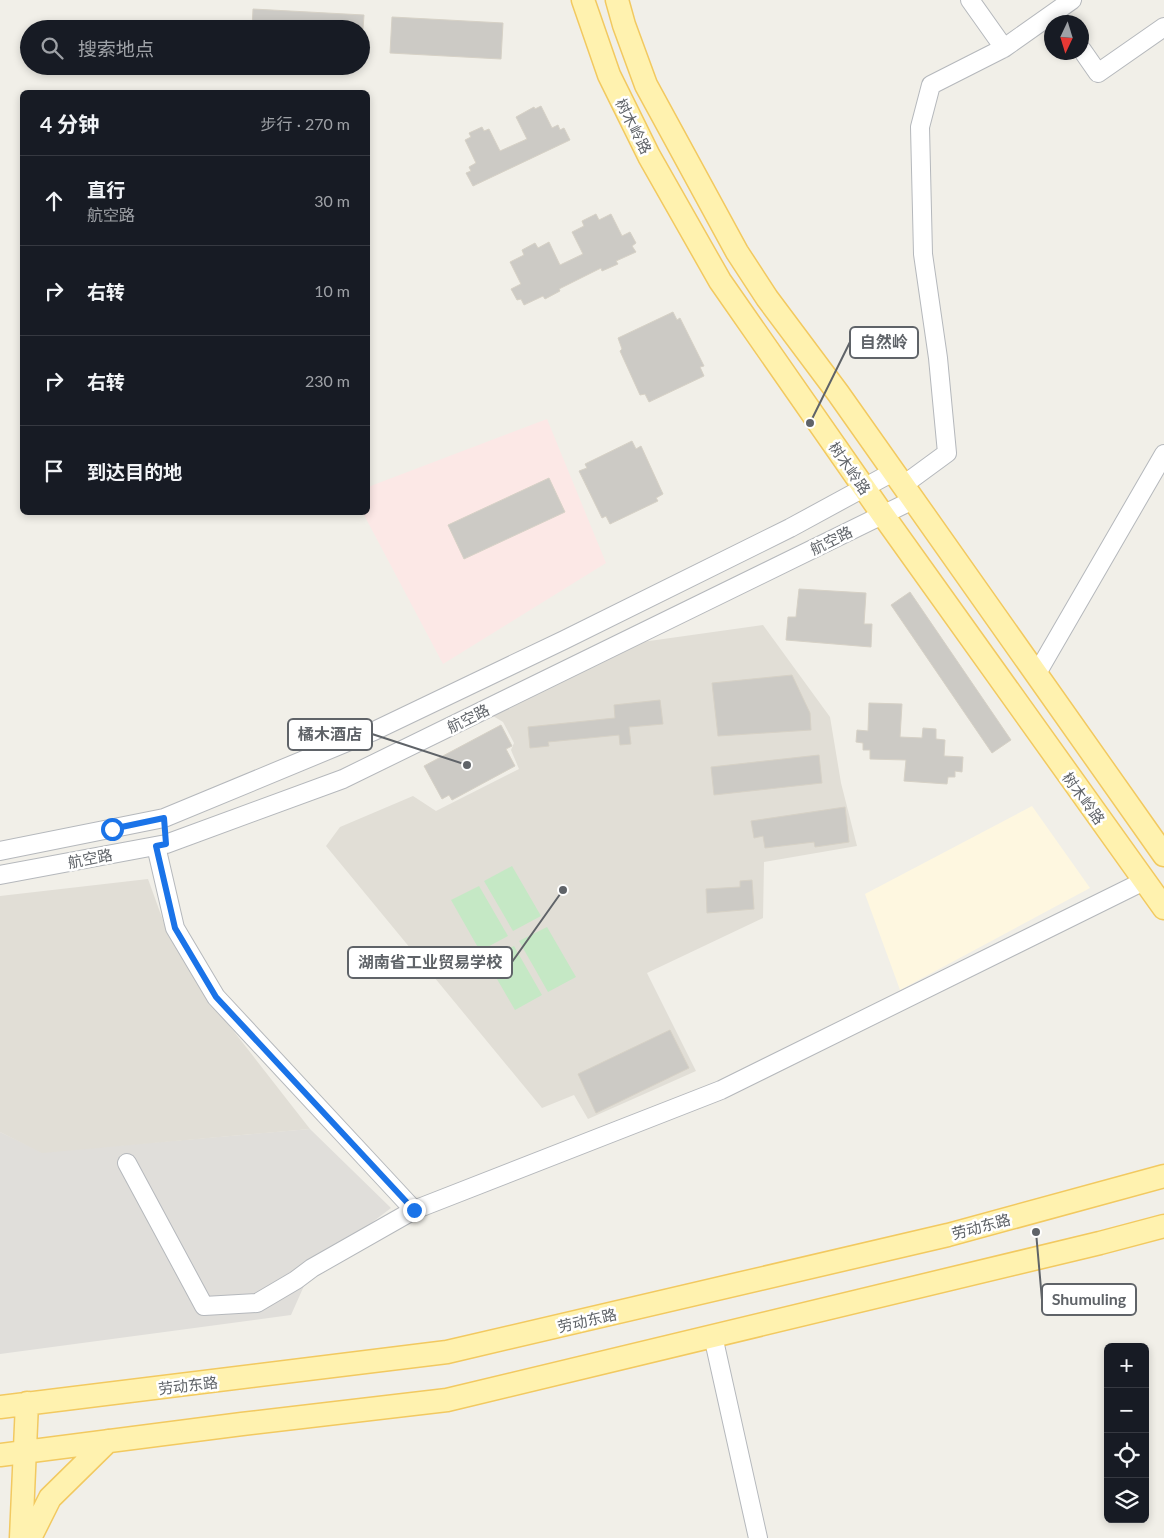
<!DOCTYPE html>
<html lang="zh">
<meta charset="utf-8">
<style>
:root{--surface:#171b24;--page:#20242c;--text:#f1f3f6;--muted:#9ea1a6;--line:#363941}
body{margin:0;font-family:Lato,"Noto Sans SC",sans-serif;background:var(--page);color:var(--text)}
.controls{position:absolute;right:15px;bottom:15px;display:grid;overflow:hidden;border-radius:8px;box-shadow:0 2px 8px #0003}
.controls button{width:45px;height:45px;display:grid;place-items:center;padding:0;border:0;border-bottom:1px solid var(--line);background:var(--surface);color:var(--text);font:25px sans-serif}
.compass{position:absolute;left:1044px;top:15px;width:45px;height:45px;border-radius:50%;background:var(--surface);box-shadow:0 2px 8px #0003;rotate:184deg}
.stop{position:absolute;width:15px;height:15px;margin:-11px;border:4px solid #1a73e8;border-radius:50%;background:#fff}
.stop.end{background:#1a73e8;border-color:#fff;box-shadow:0 1px 5px #0008}
.list{margin:0;padding:0;list-style:none}
h2{display:flex;justify-content:space-between;align-items:center;height:65px;margin:0;padding:0 20px;font-size:21px}
h2 small{font-size:16px;font-weight:400;color:var(--muted)}
.list li{display:grid;grid-template-columns:32px 1fr auto;gap:15px;align-items:center;box-sizing:border-box;height:90px;padding:0 20px;border-top:1px solid var(--line)}
.list b{display:block;font-size:19px;white-space:nowrap}
.list p{margin:0;font-size:16px;white-space:nowrap;color:var(--muted)}
.list em{font-size:16px;font-style:normal;color:var(--muted)}
.icon{flex:none;width:28px;height:28px;fill:none;stroke:currentColor;stroke-width:2;stroke-linecap:round;stroke-linejoin:round}
.map{position:relative;flex:none;width:1164px;height:1538px;overflow:hidden}
.search{position:absolute;background:var(--surface);box-shadow:0 2px 8px #0003;left:20px;top:20px;width:350px;height:55px;display:flex;align-items:center;gap:12px;box-sizing:border-box;padding:0 18px;border-radius:28px;color:var(--muted);font-size:19px}
.panel{position:absolute;background:var(--surface);box-shadow:0 2px 8px #0003;left:20px;top:90px;width:350px;height:425px;border-radius:8px}
.map>svg:first-child{display:block}
.commercial{fill:#fef7e0}
.industrial{fill:#e0deda}
.education{fill:#e1ded6}
.medical{fill:#fce8e6}
.green{fill:#c5e8c5}
.building{fill:#cccac5;stroke:#d6d1c6}
.lines{fill:none;stroke-linecap:round;stroke-linejoin:round}
.minor-casing{stroke:#b5b8bc;stroke-width:20}
.major-casing{stroke:#f2c960;stroke-width:25}
.minor{stroke:#fff;stroke-width:18}
.major{stroke:#fff2af;stroke-width:22}
.route{stroke:#1a73e8;stroke-width:6}
.labels{text-anchor:middle;dominant-baseline:central;stroke-width:5;stroke-linejoin:round;paint-order:stroke}
.street-label{font-size:15px;fill:#5f6368;stroke:#fff}
.leader{fill:none;stroke:#5f6368;stroke-width:2}
.callout-dot{fill:#5f6368;stroke:#fff;stroke-width:2}
.callout{fill:#fff;stroke:#5f6368;stroke-width:2}
.callout-label{font-size:16px;text-anchor:middle;font-weight:bold;fill:#5f6368}
</style>
<div class="map">
<svg width="1164" height="1538" viewBox="0 0 1164 1538">
<rect width="100%" height="100%" fill="#f1efe8"/>
<path class="commercial" d="M1032,806L1090,888L900,990L865,894Z"/>
<path class="industrial" d="M310,1129L391,1208L312,1268L291,1315L0,1354V1132L42,1152Z"/>
<path class="education" d="M763,625L830,717L841,783L857,846L764,862L763,918L647,973L696,1071L588,1119L574,1095L542,1108L326,846L340,827L413,796L436,811L519,769L511,750L514,743L503,722L493,716L521,701L642,642Z
M148,879L169,937L211,1002L310,1129L42,1153L0,1132V896Z"/>
<path class="medical" d="M547,419L606,563L443,664L363,513L368,512V487Z"/>
<path class="green" d="M512,866L541,916L513,931L484,881Z
M479,886L508,936L480,951L451,900Z
M547,927L576,977L548,992L519,941Z
M514,946L542,995L515,1010L486,960Z"/>
<path class="building" d="M253,9L364,15L363,29H252Z
M392,17L503,23L501,59L390,53Z
M541,106L552,128L558,125L560,130L564,128L570,140L473,186L466,173L471,171L469,167L476,163L465,140L471,137L469,133L482,127L484,131L489,129L500,151L527,139L516,117L534,107L535,109Z
M596,214L599,220L611,214L622,236L630,232L636,243L632,246L636,252L616,261L618,264L602,271L601,268L559,289L560,291L545,299L543,296L524,305L521,299L517,300L511,289L521,284L510,262L524,255L522,250L535,243L538,248L549,242L560,265L583,254L572,232L584,226L582,221Z
M673,312L677,320L680,318L704,366L700,367L704,376L649,402L645,394L640,395L620,351L622,349L618,338Z
M632,441L636,449L641,446L663,494L656,498L658,501L610,524L606,516L602,518L579,471L587,468L585,464Z
M549,478L565,512L464,559L448,525Z
M799,589L866,593L864,624H872L871,647L786,640L788,617H796Z
M910,592L1011,740L992,753L891,605Z
M792,675L810,713L811,730L718,736L712,683Z
M660,700L663,724L629,727L631,744L620,745L619,735L548,742L549,746L530,748L528,727L615,718L614,705Z
M869,703L902,704L900,737L922,738L923,728L936,729V739L945,740L944,756L963,757L962,772L955,771V777H948L947,784L904,781L906,760L870,759V750H863V743L856,742L857,730L868,731Z
M501,725L512,746L506,749L515,766L452,800L449,795L442,799L424,766Z
M819,755L822,783L714,795L711,767Z
M845,807L849,842L815,847L814,842L765,848L763,836L754,838L751,821Z
M752,880L754,909L707,913L706,889L740,887V881Z
M670,1030L689,1068L596,1113L578,1074Z"/>
<g class="lines">
<g class="minor-casing">
<path id="minor" d="M970,0L1004,48
M1082,50L1098,73L1164,27
M902,486L947,453L938,358L923,254L920,127L931,85L1004,48L1072,0
M1036,675L1164,454
M156,846L175,928L216,997L414,1210L721,1090L1144,881
M0,851L164,818L374,731L564,640L790,528L893,472
M0,875L166,844L343,779L913,500
M127,1163L204,1306L257,1303L296,1280L312,1268L414,1210
M713,1336L758,1538"/>
</g>
<g class="major-casing">
<path id="major" d="M583,0L609,75L649,156L720,281L883,515L1164,908
M617,0L624,25L646,85L737,252L767,298L838,393L1164,855
M0,1407L447,1352L948,1235L1164,1176
M0,1455L242,1424L447,1400L1100,1243L1164,1226
M21,1538L27,1403
M30,1538L50,1498L108,1441"/>
</g>
<use href="#minor" class="minor"/>
<use href="#major" class="major"/>
</g>
<g class="lines">
<path class="route" d="M112,829L164,818L166,844L156,846L175,928L216,997L414,1210"/>
</g>
<g class="labels">
<g class="street-label">
<text transform="translate(634 126) rotate(63)">树木岭路</text>
<text transform="translate(850 468) rotate(55)">树木岭路</text>
<text transform="translate(831 540) rotate(-26)">航空路</text>
<text transform="translate(468 718) rotate(-26)">航空路</text>
<text transform="translate(1084 798) rotate(54)">树木岭路</text>
<text transform="translate(90 858) rotate(-11)">航空路</text>
<text transform="translate(981 1226) rotate(-15)">劳动东路</text>
<text transform="translate(587 1320) rotate(-13)">劳动东路</text>
<text transform="translate(188 1385) rotate(-7)">劳动东路</text>
</g>
</g>
<path class="leader" d="M810 423L850 342M467 765L372 734M563 890L512 962M1036 1232L1042 1300"/>
<g class="callout-dot">
<circle cx="810" cy="423" r="5"/>
<circle cx="467" cy="765" r="5"/>
<circle cx="563" cy="890" r="5"/>
<circle cx="1036" cy="1232" r="5"/>
</g>
<g class="callout">
<rect x="850" y="327" width="68" height="31" rx="5"/>
<rect x="288" y="719" width="84" height="31" rx="5"/>
<rect x="348" y="947" width="164" height="31" rx="5"/>
<rect x="1042" y="1284" width="94" height="31" rx="5"/>
</g>
<g class="callout-label">
<text x="884" y="348">自然岭</text>
<text x="330" y="740">橘木酒店</text>
<text x="430" y="968">湖南省工业贸易学校</text>
<text x="1089" y="1305">Shumuling</text>
</g>
</svg>
<div class="controls">
<button>+</button>
<button>−</button>
<button><svg class="icon" aria-label="locate" viewBox="0 0 24 24"><circle cx="12" cy="12" r="6"/><path d="M12 2v4M12 18v4M2 12h4M18 12h4"/></svg></button>
<button><svg class="icon" aria-label="layers" viewBox="0 0 24 24"><path d="M12 4l9 5-9 5-9-5zM3 14l9 5 9-5"/></svg></button>
</div>
<svg class="compass" viewBox="-18 -18 36 36"><path d="M0-13l5 13h-10z" fill="#e53935"/><path d="M0 13l5-13h-10z" fill="#9ea1a6"/></svg>
<div class="stop" style="left:112px;top:829px"></div>
<div class="stop end" style="left:414px;top:1210px"></div>
<div class="search"><svg class="icon" aria-label="search" viewBox="0 0 24 24"><circle cx="10" cy="10" r="6"/><path d="M15 15l6 6"/></svg>搜索地点</div>
<section class="panel">
<h2>4 分钟<small>步行 · 270 m</small></h2>
<ul class="list">
<li><svg class="icon" aria-label="ahead" viewBox="0 0 24 24"><path d="M12 20V5M6 11l6-6 6 6"/></svg><div><b>直行</b><p>航空路</p></div><em>30 m</em></li>
<li><svg class="icon" aria-label="right" viewBox="0 0 24 24"><path d="M7 20v-9h11M14 6l5 5-5 5"/></svg><div><b>右转</b></div><em>10 m</em></li>
<li><svg class="icon" aria-label="right" viewBox="0 0 24 24"><path d="M7 20v-9h11M14 6l5 5-5 5"/></svg><div><b>右转</b></div><em>230 m</em></li>
<li><svg class="icon" aria-label="arrive" viewBox="0 0 24 24"><path d="M6 21V4h12l-3 4 3 4H6"/></svg><div><b>到达目的地</b></div></li>
</ul>
</section>
</div>
